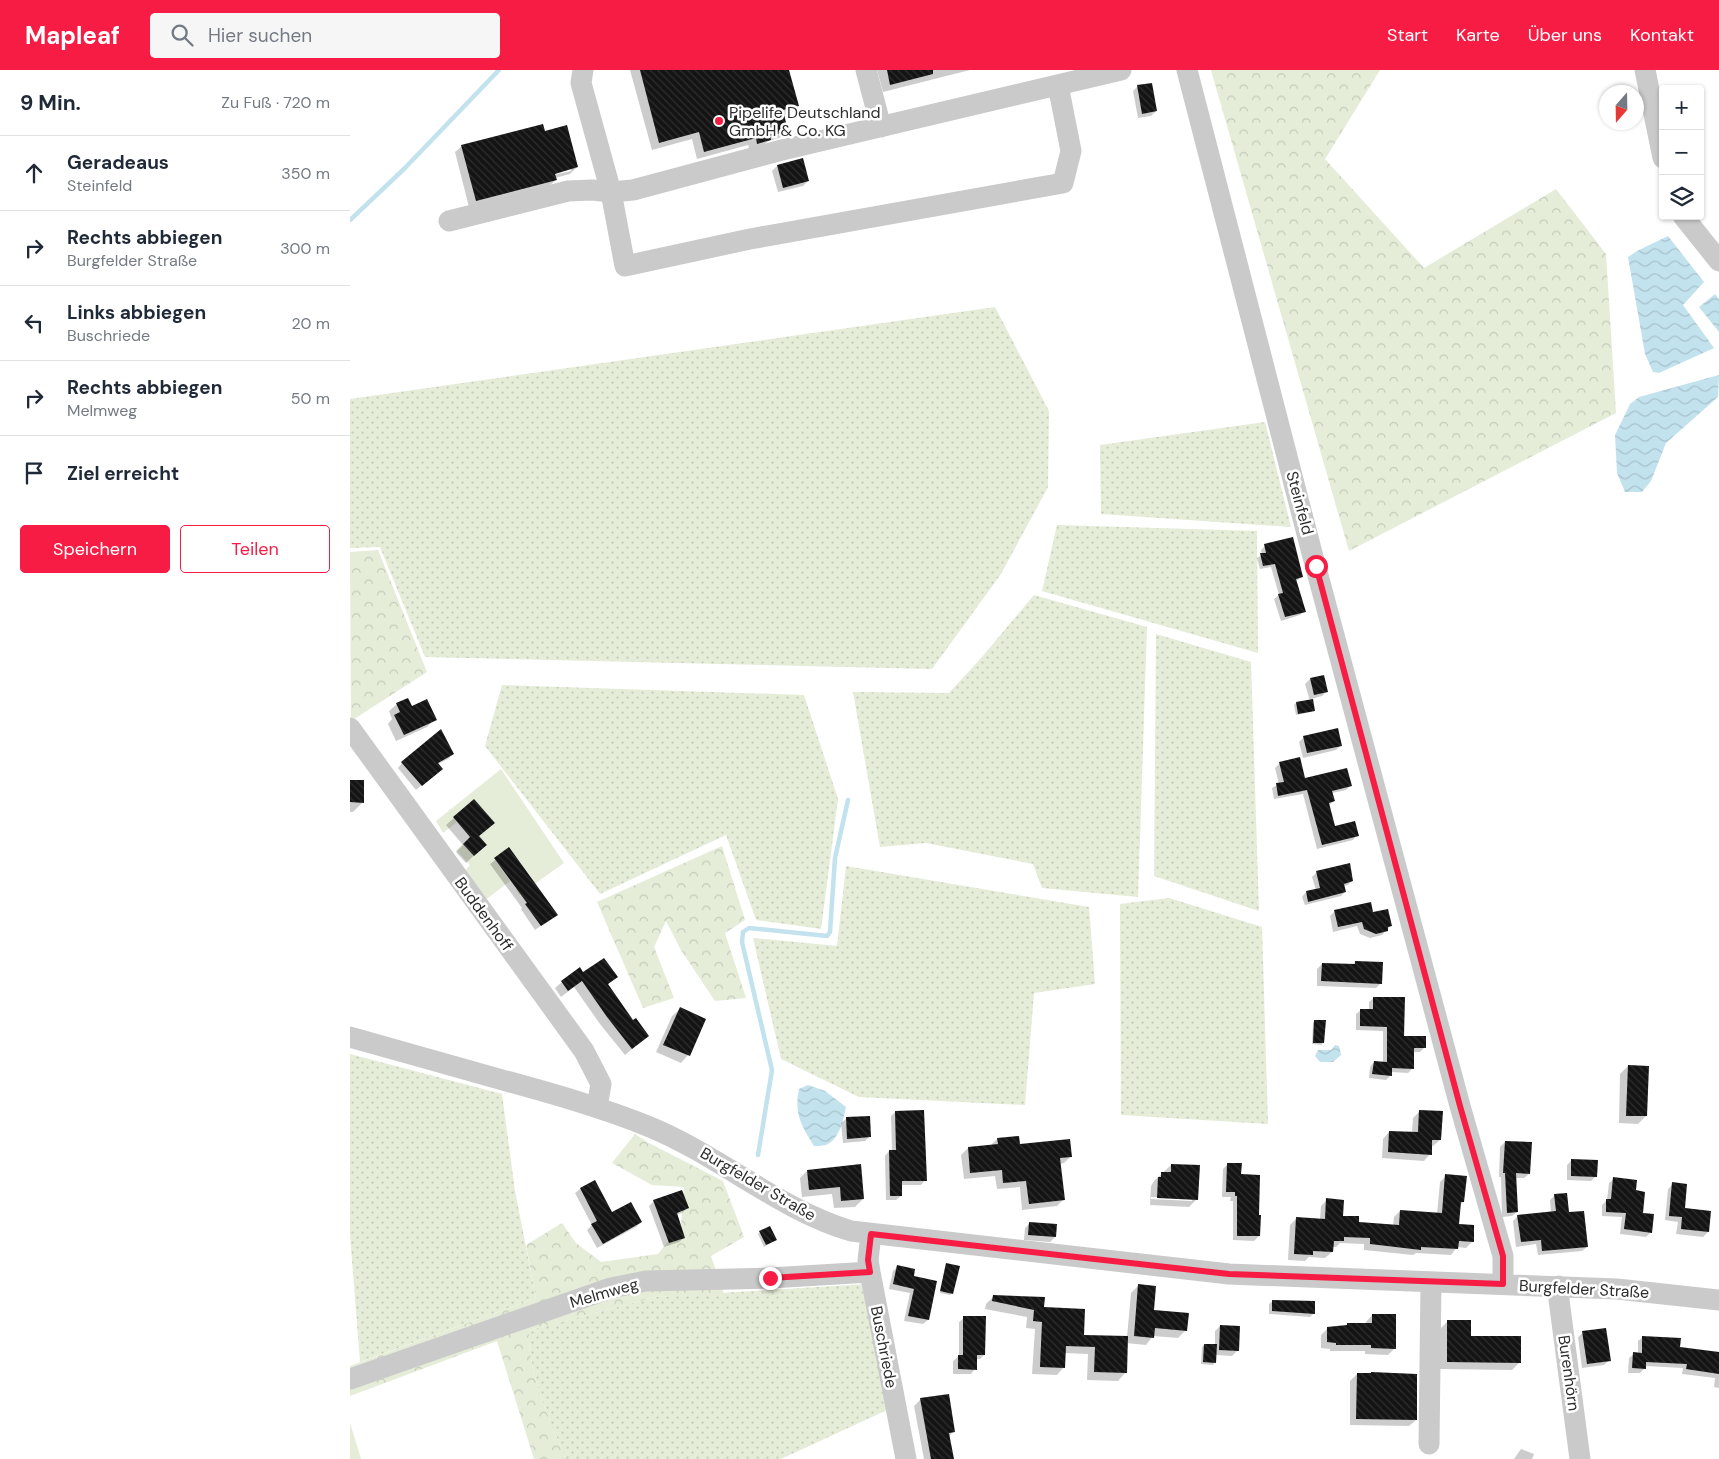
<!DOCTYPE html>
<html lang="de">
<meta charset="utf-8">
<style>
:root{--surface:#fff;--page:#f6f6f7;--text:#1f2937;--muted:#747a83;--line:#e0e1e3;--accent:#f61c43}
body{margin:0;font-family:"DM Sans",sans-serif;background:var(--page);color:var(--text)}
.controls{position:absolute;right:15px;top:15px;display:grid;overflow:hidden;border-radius:5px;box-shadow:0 1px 4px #0004}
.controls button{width:45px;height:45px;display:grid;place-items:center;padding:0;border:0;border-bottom:1px solid var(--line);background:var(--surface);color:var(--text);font:25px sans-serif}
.compass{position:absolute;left:1249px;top:15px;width:45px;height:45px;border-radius:50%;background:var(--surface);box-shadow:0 1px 4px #0004;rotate:200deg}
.stop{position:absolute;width:15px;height:15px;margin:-11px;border:4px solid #f61c43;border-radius:50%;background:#fff}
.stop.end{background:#f61c43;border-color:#fff;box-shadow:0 1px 5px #0008}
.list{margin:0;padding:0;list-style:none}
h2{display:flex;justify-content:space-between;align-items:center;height:65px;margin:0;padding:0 20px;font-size:21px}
h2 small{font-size:16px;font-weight:400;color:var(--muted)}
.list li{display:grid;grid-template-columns:32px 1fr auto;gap:15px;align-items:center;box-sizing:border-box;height:75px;padding:0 20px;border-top:1px solid var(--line)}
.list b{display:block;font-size:19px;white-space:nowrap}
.list p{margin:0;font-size:16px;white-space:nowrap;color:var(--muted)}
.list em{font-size:16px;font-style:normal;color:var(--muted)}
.actions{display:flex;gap:10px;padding:15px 20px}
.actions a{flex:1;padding:11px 0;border:1px solid var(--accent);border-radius:5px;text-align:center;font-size:18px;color:var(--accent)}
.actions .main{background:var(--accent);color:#fff}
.icon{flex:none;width:28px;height:28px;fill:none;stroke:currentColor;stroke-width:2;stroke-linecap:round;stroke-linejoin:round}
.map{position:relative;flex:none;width:1369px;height:1389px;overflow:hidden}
header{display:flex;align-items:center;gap:30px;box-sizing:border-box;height:70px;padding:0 25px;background:var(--accent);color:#fff}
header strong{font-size:24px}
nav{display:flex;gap:28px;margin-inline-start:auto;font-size:18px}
.search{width:350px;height:45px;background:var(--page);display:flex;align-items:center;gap:12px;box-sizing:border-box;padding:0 18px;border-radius:5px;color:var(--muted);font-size:19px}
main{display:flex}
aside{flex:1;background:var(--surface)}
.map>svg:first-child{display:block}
.grass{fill:url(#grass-dots)}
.forest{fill:url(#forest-crowns)}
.garden{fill:#e5ecd8}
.water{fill:url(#water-waves)}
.shadow{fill:#0003;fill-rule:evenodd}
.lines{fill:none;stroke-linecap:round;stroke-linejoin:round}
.stream{stroke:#c2e2ee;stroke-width:4.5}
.building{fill:url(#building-back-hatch)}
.minor{stroke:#cacaca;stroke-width:21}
.route{stroke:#f61c43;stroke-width:6}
.poi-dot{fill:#f61c43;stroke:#fff;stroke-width:2}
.labels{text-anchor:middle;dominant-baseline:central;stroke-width:5;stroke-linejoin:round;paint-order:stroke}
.poi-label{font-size:16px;fill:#2d2d2d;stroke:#fff;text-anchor:start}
.street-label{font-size:16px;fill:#2d2d2d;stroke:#fff}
</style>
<header>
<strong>Mapleaf</strong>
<div class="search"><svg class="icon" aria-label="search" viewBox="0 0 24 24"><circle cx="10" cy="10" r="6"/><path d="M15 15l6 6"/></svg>Hier suchen</div>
<nav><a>Start</a><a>Karte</a><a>Über uns</a><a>Kontakt</a></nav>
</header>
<main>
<aside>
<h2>9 Min.<small>Zu Fuß · 720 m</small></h2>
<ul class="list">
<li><svg class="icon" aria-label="ahead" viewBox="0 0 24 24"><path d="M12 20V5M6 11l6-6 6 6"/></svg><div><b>Geradeaus</b><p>Steinfeld</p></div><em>350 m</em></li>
<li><svg class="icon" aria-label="right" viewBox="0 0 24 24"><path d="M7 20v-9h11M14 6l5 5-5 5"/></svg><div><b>Rechts abbiegen</b><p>Burgfelder Straße</p></div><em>300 m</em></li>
<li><svg class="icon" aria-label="left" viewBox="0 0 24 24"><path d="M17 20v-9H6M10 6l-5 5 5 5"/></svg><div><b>Links abbiegen</b><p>Buschriede</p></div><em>20 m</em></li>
<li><svg class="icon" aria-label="right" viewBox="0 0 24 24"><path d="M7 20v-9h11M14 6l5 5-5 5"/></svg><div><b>Rechts abbiegen</b><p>Melmweg</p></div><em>50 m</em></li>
<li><svg class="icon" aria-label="arrive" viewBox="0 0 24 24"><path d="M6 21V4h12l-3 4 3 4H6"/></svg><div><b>Ziel erreicht</b></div></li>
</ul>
<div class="actions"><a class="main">Speichern</a><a>Teilen</a></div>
</aside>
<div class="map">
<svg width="1369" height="1389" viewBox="0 0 1369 1389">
<defs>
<pattern id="grass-dots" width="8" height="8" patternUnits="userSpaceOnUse" patternTransform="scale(1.25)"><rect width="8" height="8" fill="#e5ecd8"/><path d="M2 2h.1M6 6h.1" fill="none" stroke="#c5cbba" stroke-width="1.8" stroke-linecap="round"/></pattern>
<pattern id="forest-crowns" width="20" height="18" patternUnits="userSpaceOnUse" patternTransform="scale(1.25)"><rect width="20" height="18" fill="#e5ecd8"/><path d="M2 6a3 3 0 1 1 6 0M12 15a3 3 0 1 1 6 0" fill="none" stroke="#c5cbba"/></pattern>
<pattern id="water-waves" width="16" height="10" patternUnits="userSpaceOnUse" patternTransform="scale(1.25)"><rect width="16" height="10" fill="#c2e2ee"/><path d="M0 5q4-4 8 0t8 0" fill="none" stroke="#a7c2cc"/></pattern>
<pattern id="building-back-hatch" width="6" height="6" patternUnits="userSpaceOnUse" patternTransform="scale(1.25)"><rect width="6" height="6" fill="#141414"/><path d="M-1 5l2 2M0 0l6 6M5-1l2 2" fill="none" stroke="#2e2e2e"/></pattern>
</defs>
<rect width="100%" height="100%" fill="#fff"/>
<path class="grass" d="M645,237L699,341L698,417L651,504L582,599L75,587L30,477L0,478V329Z
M915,352L941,457L751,444L750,375Z
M707,455L907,461L908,583L692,521Z
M684,525L797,557L788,827L692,818L683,794L576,773L530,777L503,622L599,623L632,587Z
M806,564L901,592L909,841L804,806Z
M152,615L454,625L488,729L471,859L406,850L376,765L250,824L135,676Z
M496,796L739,837L745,914L684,923L675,1035L509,1027L431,989L403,868L487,876Z
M819,828L912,857L918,1054L771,1045L770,834Z
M0,984L152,1024L165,1121L186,1228L10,1292L0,1165Z
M516,1214L537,1340L431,1389H216C200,1352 177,1300 179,1260L306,1227Z"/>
<path class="forest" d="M861,0H1030L975,89L1074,198L1206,119L1256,184L1266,343L999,481Z
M28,480L77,602L1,651L0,482Z
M372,776L395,850L375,863L396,928L365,931L331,880L316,851L304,877L324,928L293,938L247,832Z
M285,1064L297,1072L373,1111L394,1167L361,1186L374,1224L306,1227L179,1260C177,1300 200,1352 216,1389H184L147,1271L0,1326V1296L186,1228L176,1175L212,1153L226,1173L251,1192L308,1184L331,1155L334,1117L302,1115L262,1093Z"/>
<path class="garden" d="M151,699L214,793L169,825L166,819L182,808L159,777L144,789L160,811L134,831L113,804L120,795L106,780L113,774L124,786L137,776L129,766L145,753L124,729L103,747L107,752L93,763L86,751Z
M0,1353L11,1389H0Z"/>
<path class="water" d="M1318,166L1354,212L1333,235L1364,278L1309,303L1303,302L1295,284L1278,187L1287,181Z
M1365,224L1369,229V262L1349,237Z
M1369,305L1368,327L1316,373L1301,411L1292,422H1275L1267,403L1265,365L1280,334L1289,327Z
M985,975L989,976L991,985L983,992H970L965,986L968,980H981Z
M458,1015L475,1021L496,1037C493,1050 490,1069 476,1075C472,1076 467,1076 464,1076C451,1055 444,1044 449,1019Z"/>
<path class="shadow" d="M280,0H438L447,36L440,44L433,45L437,61L429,68L418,71L412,77L400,81L398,75L347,89L342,69L302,80Z
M527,0H620L533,22Z
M788,16L806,41L801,46L788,48L783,21Z
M194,62L227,97L220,104L205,108L206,110L199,116L119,137L105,82L112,76ZM221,98V101L199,106V104Z
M427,96L458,111L453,116L428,122L422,101Z
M915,476L952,507L946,511L954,541L950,545L931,551L924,529L929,525L921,497L910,499L907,488L912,485L911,480Z
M960,609L977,621L972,626L961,629L963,640L961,642L946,645L944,635L946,633L960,631L955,614Z
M47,634L61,637L85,649L77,657L46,671L38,654L42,649L39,641Z
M954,667L991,675L986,680L953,688L949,672Z
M103,684L98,689L88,694L86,703L66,720L48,698L52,693Z
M929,694L954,710L1000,716L996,720L982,723L984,731L979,735L984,757L1007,765L1003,770L967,779L953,724L924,729L922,718L929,714L925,698Z
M0,711L13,732L3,742H0Z
M104,748L143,753L128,767L135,775L116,793L106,782L113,775L96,755Z
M159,779L206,845L185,860L171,839L172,838L140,794Z
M967,802L1002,811L998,815L994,816L995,822L991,826L955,835L952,827L956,822L966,820L962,807Z
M985,841L1022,844L1041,855L1032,865L1020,868L1010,864L1007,856L983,862L980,846Z
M1005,892L1031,913L1026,918L967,916V899L972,894L1002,895Z
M266,907L257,915L283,952L297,966L275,985L250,954L224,917L211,927L205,918L212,912Z
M1024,928L1053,967L1074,978L1070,982H1063L1062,999L1058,1003L1041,1002V1005L1036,1010L1019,1008L1020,997L1024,992L1033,993V961L1006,960V944L1011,940H1019V932Z
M330,939L338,985L331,993L306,982L322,946Z
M965,951L973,973L971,975L962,974L963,953Z
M1278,996L1296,1046L1288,1054L1269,1053L1270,1004Z
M1070,1041L1090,1070L1083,1076H1081L1080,1084L1074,1091L1032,1088L1033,1069L1039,1062L1062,1063L1063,1048Z
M545,1042L575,1110L571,1115H550L551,1126L546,1130H536L535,1086L539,1081H542L541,1046Z
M496,1049L520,1066L515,1071L493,1073L491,1053Z
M647,1069L721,1086L714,1093L710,1094L714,1129L707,1136L672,1140L670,1117L647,1119L645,1106L614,1109L611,1085L618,1078L640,1076Z
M1155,1072L1179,1104L1174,1108H1165L1167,1142L1162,1146L1152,1147L1151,1107H1149L1150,1077Z
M1222,1090L1246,1106L1241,1111L1217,1110V1095Z
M878,1094L890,1105L909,1166L904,1171L883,1170V1131H880L881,1127H872L873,1099Z
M821,1095L847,1129L839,1137L800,1135L801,1116L804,1111ZM801,1127L842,1128V1131L801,1129Z
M510,1096L513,1129L505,1137L484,1138L482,1124L452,1127L450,1108L457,1101Z
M1096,1106L1113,1132L1110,1135L1108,1156L1123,1171L1116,1178L1107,1177L1101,1185L1066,1183L1063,1185L1014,1180V1174L990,1173L986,1177H982V1182L975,1188L959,1187L955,1191L938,1190L940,1155L946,1149L970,1150L971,1136L977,1130L992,1147L1008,1153L1043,1156L1044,1147L1050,1141L1087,1144L1090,1112Z
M1264,1109L1284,1122L1291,1144L1301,1162L1296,1167L1270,1164L1272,1147L1252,1146V1135L1257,1130L1259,1113Z
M244,1111L262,1144L291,1152L286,1157L247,1178L237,1160L242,1155L225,1123L230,1119Z
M1323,1114L1334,1139L1358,1162L1353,1167L1326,1164L1328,1152L1315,1150L1318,1119Z
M1205,1125L1218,1143L1237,1177L1232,1181L1188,1185L1186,1174L1166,1177L1163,1151L1168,1146L1201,1142L1200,1130Z
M304,1131L337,1138L332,1143L326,1145L334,1168L329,1172L314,1177L299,1136Z
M680,1153L705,1167L700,1172L674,1170L675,1158Z
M410,1162L426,1170L414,1177L408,1164Z
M596,1194L608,1197L602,1223L600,1225L590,1223Z
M548,1196L562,1207L578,1250L573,1254L554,1251L560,1223L539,1219L543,1201Z
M788,1216L803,1242L836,1260L828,1268L803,1266L796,1275L776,1273L775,1303L768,1311L737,1310L738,1284L715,1283L714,1297L707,1305L682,1304L685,1259L676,1258L677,1247L635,1239L636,1234L644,1226L693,1238L733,1266L777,1267L781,1223Z
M923,1231L964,1243L960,1247L919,1244V1234Z
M1022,1245L1044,1279L1038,1285L1015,1284V1281H980V1279L971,1278V1265L978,1258L995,1257L998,1254H1016V1252Z
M614,1248L634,1285L630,1289H625V1299L621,1304H603V1291L609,1286V1252Z
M1097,1252L1120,1267L1170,1292L1162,1300L1090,1299V1259Z
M870,1256L887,1281L882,1286L866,1285L865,1292L863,1295L851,1294L852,1277L854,1275L865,1276V1261Z
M1233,1263L1259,1290L1254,1295L1232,1298L1228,1267Z
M1293,1267L1329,1278L1369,1283V1318L1364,1317L1365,1308L1332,1304L1333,1298L1295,1296L1294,1299L1290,1303H1278L1279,1288L1284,1284H1288V1271Z
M1007,1304L1066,1350L1059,1356L1000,1355V1311Z
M571,1329L603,1362L598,1367L603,1389H574L564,1336Z
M1171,1379L1184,1384L1182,1389H1164Z"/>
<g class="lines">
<path class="stream" d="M0,150L54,99L149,0
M408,1085L422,1000L392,872L393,862L399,858L477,866L480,862L485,788L498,730"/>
</g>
<path class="building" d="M290,0H439L449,36L433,40L438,61L420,66L421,70L407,74L406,68L354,82L349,62L309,73Z
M537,0H583V4L540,15Z
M802,13L807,41L792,44L787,15Z
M193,54L195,61L217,55L228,97L205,104L207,110L126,131L111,75Z
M453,88L459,111L433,118L427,95Z
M943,467L953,507L946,509L956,542L935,547L928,524L933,523L925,494L913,496L910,483H916L914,474Z
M974,605L978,622L964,625L960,608Z
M58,628L62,636L77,629L87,650L54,665L44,645L50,642L46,633Z
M963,629L965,641L948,644L946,632Z
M988,658L992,676L957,683L953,666Z
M91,659L104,684L88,693L93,699L72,716L51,692Z
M950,687L955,708L997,698L1002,716L982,721L985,731L979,733L985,756L1005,751L1009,766L972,775L957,720L928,726L926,713L934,712L929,692Z
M0,710H14V733L0,732Z
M124,729L145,753L129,766L137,775L124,786L113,774L120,767L103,747Z
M159,777L208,845L191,856L175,834L177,833L144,788Z
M1000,793L1003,811L994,814L996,822L958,832L956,821L970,818L966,801Z
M1021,832L1023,842L1038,839L1042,856L1038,857V861L1026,864L1014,859L1012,852L988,857L984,840Z
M254,888L268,907L258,914L283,950L286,948L299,966L282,979L257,947L232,911L218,921L211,911L230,897L233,902Z
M1005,891L1033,892L1032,914L971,911L972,893L1005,894Z
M1023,927H1055L1054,966H1076V978H1064V999L1042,998V1006L1022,1004L1024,991L1037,992V957L1010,956V939H1023Z
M330,937L356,949L340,986L313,975Z
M964,950H976L974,973H963Z
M1278,995L1299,996L1297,1046H1276Z
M574,1040L577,1111H552V1126H540L539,1080H546L545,1041Z
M1069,1040L1093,1041L1091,1070H1082V1085L1038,1082L1039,1061L1068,1062Z
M520,1046L521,1067L497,1069L496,1047Z
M669,1066L670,1074L720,1069L722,1087L710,1088L715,1130L679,1134L676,1111L653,1113L652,1100L620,1103L618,1077L648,1074L647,1068Z
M1155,1071L1182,1072L1180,1104L1166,1103L1168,1142L1157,1143L1155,1103H1153Z
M1221,1089L1248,1090L1247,1107L1221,1106Z
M877,1093H892L891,1104L910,1105L909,1145H911L910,1166H887V1126H885V1122H876Z
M511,1094L514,1129L491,1131L490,1117L459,1120L457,1100Z
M821,1094L850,1095L848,1130L807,1128L808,1107H811V1102H821Z
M1095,1104L1117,1106L1114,1132H1111L1109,1154L1124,1155V1172L1109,1171L1108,1179L1071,1177V1180L1020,1174V1168L994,1167V1171H984L983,1182L963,1181V1185L944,1184L946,1147L975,1149L976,1128L994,1130L993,1146H1009V1152L1049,1155L1050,1140L1092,1143Z
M1263,1107L1287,1110L1286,1120L1295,1122L1293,1143L1304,1144L1302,1163L1274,1159L1276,1143L1256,1142V1129H1261Z
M245,1110L262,1142L281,1132L292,1152L253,1174L241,1154L247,1151L230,1118Z
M1322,1112L1337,1114L1335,1138L1361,1141L1359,1162L1331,1159L1332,1147L1319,1146Z
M332,1120L339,1138L327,1143L335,1168L319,1173L303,1130Z
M1217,1123L1219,1142L1234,1141L1238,1177L1192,1181L1191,1170L1171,1172L1167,1145L1206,1141L1204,1124Z
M679,1152L707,1154L706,1167L678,1165Z
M420,1156L427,1170L416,1175L409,1161Z
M596,1193L610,1196L603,1224L590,1221Z
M547,1195L565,1199L564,1206L587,1211L579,1250L558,1246L564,1219L543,1214Z
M788,1214L806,1216L804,1240L839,1243L837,1261L805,1258L804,1268L784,1266Z
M643,1225L695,1227L694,1237L735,1239L734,1265L778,1266L777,1303L744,1302L745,1277L716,1276L715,1298L690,1297L692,1252L683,1251L684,1240L642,1231Z
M922,1230L965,1231V1244L922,1241Z
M1022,1244H1046V1279L1021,1278V1275H986V1273L977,1272V1257L997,1255V1253H1022Z
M613,1246H636L635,1285H627V1300L608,1299V1285H613Z
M1097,1250H1121V1266H1171V1293L1097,1292Z
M870,1255L890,1256L889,1281L869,1280Z
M1256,1258L1261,1291L1237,1294L1232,1261Z
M1292,1266L1331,1268L1330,1277L1369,1282V1304L1336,1299L1337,1294L1296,1292V1299L1282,1298L1283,1282L1292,1283Z
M854,1274H867L866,1293L853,1292Z
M1021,1302L1067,1304V1350L1006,1349L1007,1303H1021Z
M599,1324L605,1362L599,1363L604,1389H581L570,1328Z"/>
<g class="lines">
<path class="minor" d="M233,0L231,13L261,122L275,196L400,169L713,113L721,81L708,15
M516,0L531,57
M837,0L962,483L1110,1036L1153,1186V1214
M1295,0L1313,88
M1333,146L1369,191
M99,151L218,121L242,120L261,122L283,120L432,80L771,0
M0,658L234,981L251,1014L247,1037
M0,967C50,981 99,995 149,1009C200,1023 251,1037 300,1057C370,1086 428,1139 501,1161L879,1204L1267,1219L1369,1230
M521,1164L518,1190L520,1202L556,1389
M1209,1216V1230L1230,1389
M0,1309L261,1218L296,1211L420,1208L520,1202
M1079,1374L1081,1212"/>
</g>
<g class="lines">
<path class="route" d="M420,1208L520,1202L518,1190L521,1164L879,1204L1153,1214V1186L1110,1036L966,496"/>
</g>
<circle class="poi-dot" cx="369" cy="51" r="5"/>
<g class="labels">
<g class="poi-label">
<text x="379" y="42">Pipelife Deutschland<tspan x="379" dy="18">GmbH &amp; Co. KG</tspan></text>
</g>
<g class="street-label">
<text transform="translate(950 433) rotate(75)">Steinfeld</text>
<text transform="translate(134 844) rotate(54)">Buddenhoff</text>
<text transform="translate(408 1114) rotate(30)">Burgfelder Straße</text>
<text transform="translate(1234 1219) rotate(3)">Burgfelder Straße</text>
<text transform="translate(254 1223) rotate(-16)">Melmweg</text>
<text transform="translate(534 1277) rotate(79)">Buschriede</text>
<text transform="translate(1219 1303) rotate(82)">Burenhörn</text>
</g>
</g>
</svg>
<div class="controls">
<button>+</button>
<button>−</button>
<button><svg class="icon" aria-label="layers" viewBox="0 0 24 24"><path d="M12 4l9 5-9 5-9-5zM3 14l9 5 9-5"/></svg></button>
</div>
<svg class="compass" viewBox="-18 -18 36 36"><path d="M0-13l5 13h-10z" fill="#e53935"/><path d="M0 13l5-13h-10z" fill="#747a83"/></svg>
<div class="stop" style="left:966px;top:496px"></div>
<div class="stop end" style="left:420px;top:1208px"></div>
</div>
</main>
